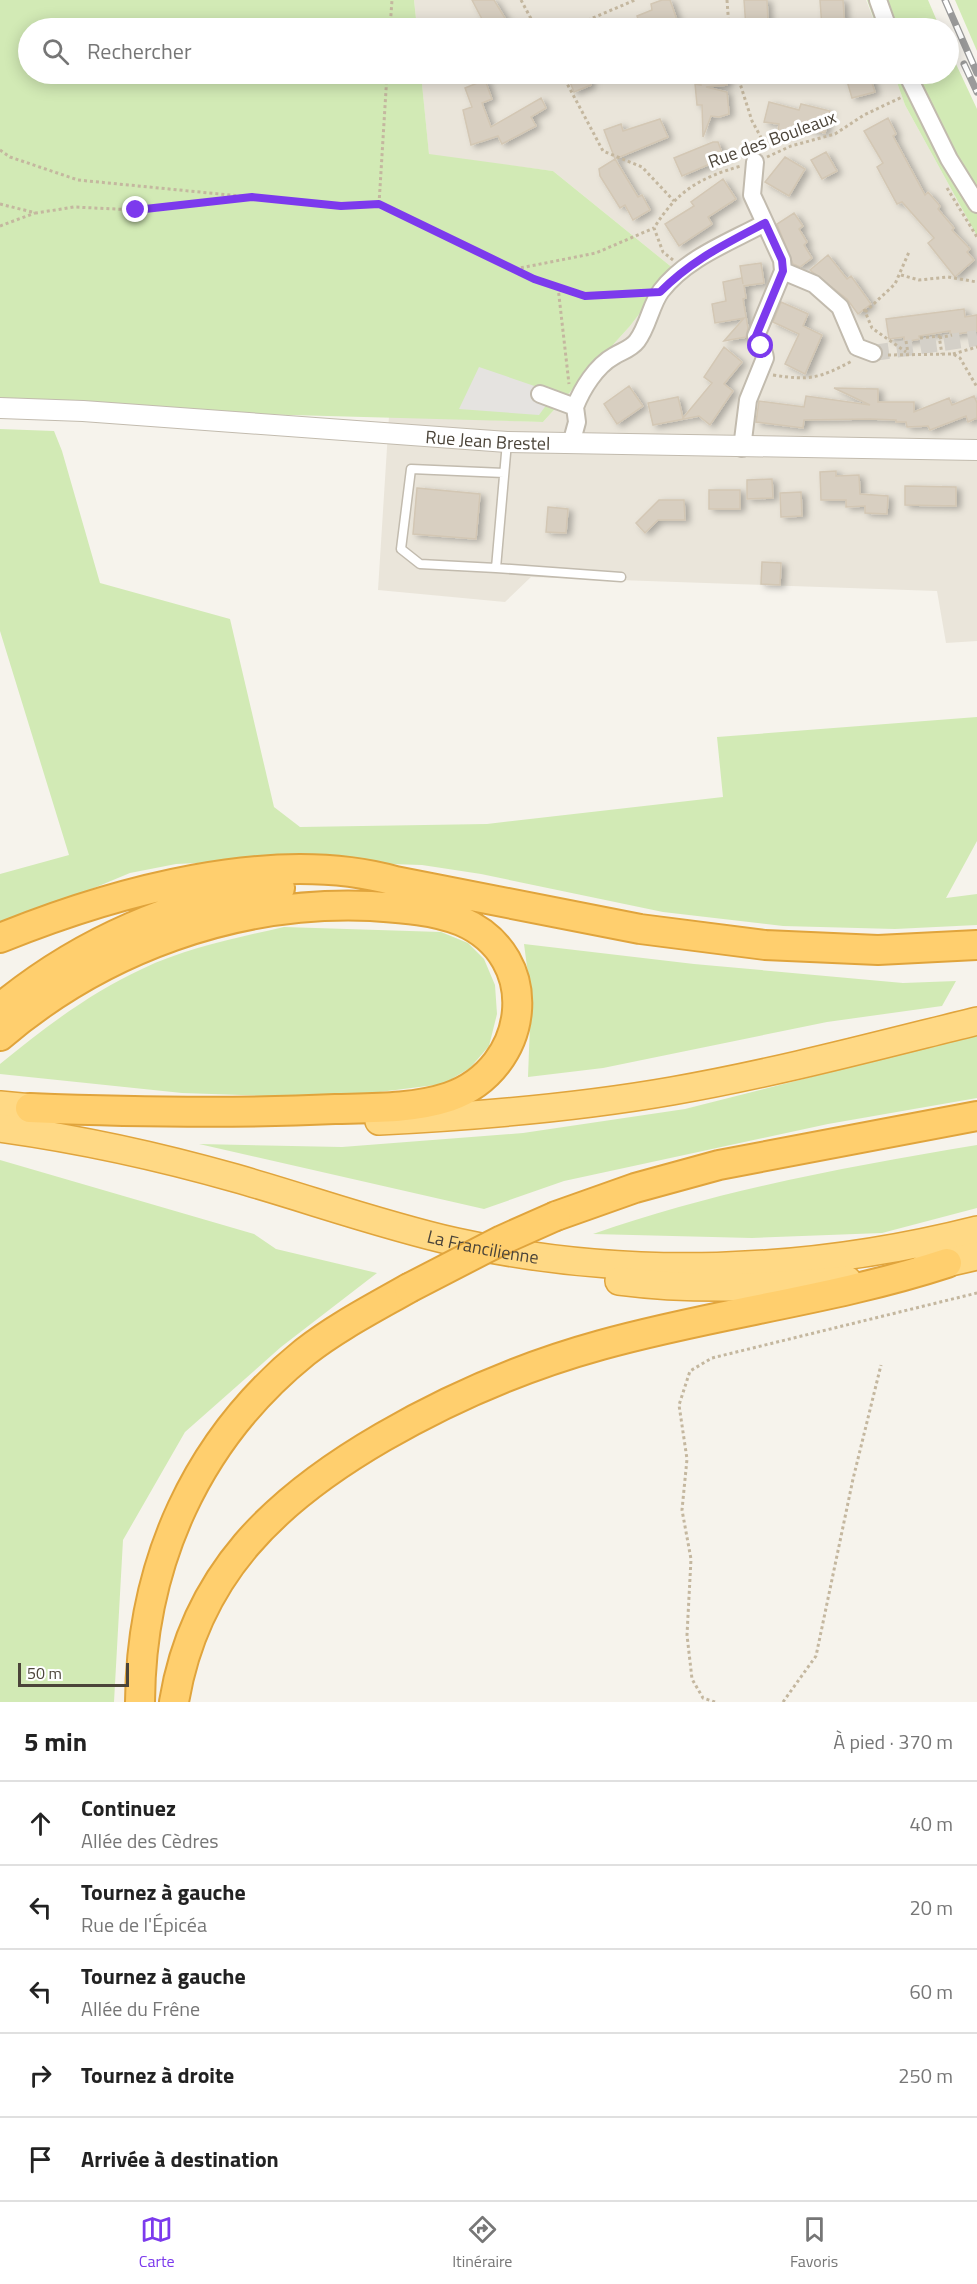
<!DOCTYPE html>
<html lang="fr">
<meta charset="utf-8">
<style>
:root{--surface:#fff;--page:#f6f6f6;--text:#222;--muted:#767676;--line:#e0e0e0;--accent:#7c3aed}
body{margin:0;font-family:"Titillium Web",sans-serif;background:var(--page);color:var(--text)}
.scale{position:absolute;left:18px;bottom:15px;width:111px;box-sizing:border-box;padding-left:6px;border:3px solid #4b4439;border-top:0;font-size:16px;line-height:21px;white-space:nowrap;color:#4b4439;-webkit-text-stroke:4px #fff;paint-order:stroke}
.stop{position:absolute;width:18px;height:18px;margin:-14px;border:4px solid #7c3aed;border-radius:50%;background:#fff}
.stop.end{background:#7c3aed;border-color:#fff;box-shadow:0 2px 6px #0008}
.list{margin:0;padding:0;list-style:none}
h2{display:flex;justify-content:space-between;align-items:center;height:78px;margin:0;padding:0 24px;font-size:26px}
h2 small{font-size:20px;font-weight:400;color:var(--muted)}
.list li{display:grid;grid-template-columns:39px 1fr auto;gap:18px;align-items:center;box-sizing:border-box;height:84px;padding:0 24px;border-top:2px solid var(--line)}
.list b{display:block;font-size:22px;white-space:nowrap}
.list p{margin:0;font-size:20px;white-space:nowrap;color:var(--muted)}
.list em{font-size:20px;font-style:normal;color:var(--muted)}
.icon{flex:none;width:33px;height:33px;fill:none;stroke:currentColor;stroke-width:2;stroke-linecap:round;stroke-linejoin:round}
.map{position:relative;flex:none;width:977px;height:1702px;overflow:hidden}
.search{position:absolute;background:var(--surface);box-shadow:0 3px 15px #0003;left:18px;right:18px;top:18px;height:66px;display:flex;align-items:center;gap:15px;box-sizing:border-box;padding:0 21px;border-radius:33px;color:var(--muted);font-size:22px}
.sheet{height:498px;background:var(--surface)}
nav{display:flex;justify-content:space-around;align-items:center;box-sizing:border-box;height:84px;border-top:2px solid var(--line);background:var(--surface);font-size:16px;color:var(--muted)}
nav a{display:grid;justify-items:center;gap:3px}
nav .on{color:var(--accent)}
.map>svg:first-child{display:block}
.residential{fill:#eae5da}
.green{fill:#d2eab5}
.parking{fill:#e5e3e0}
.building{fill:#d8cfc1;stroke:#d3c7b4;stroke-width:1.5;filter:url(#shadow)}
.lines{fill:none;stroke-linecap:round;stroke-linejoin:round}
.minor-tunnel{stroke:#d4d0c8;stroke-width:16;stroke-dasharray:16 8;stroke-linecap:butt}
.service-casing{stroke:#c2bbae;stroke-width:11}
.minor-casing{stroke:#c2bbae;stroke-width:20}
.tertiary-casing{stroke:#c2bbae;stroke-width:22}
.trunk-casing{stroke:#e0a43c;stroke-width:30}
.motorway-casing{stroke:#e0a43c;stroke-width:32}
.path{stroke:#c4b79f;stroke-width:3;stroke-dasharray:3 3;stroke-linecap:butt}
.service{stroke:#fff;stroke-width:8}
.minor{stroke:#fff;stroke-width:16}
.tertiary{stroke:#fff;stroke-width:20}
.trunk{stroke:#ffd985;stroke-width:27}
.motorway{stroke:#ffcf6e;stroke-width:28}
.rail-casing{stroke:#9a9a9a;stroke-width:7}
.rail{stroke:#fff;stroke-width:4.5;stroke-dasharray:14;stroke-linecap:butt}
.motorway-bridge-casing{stroke:#e0a43c;stroke-width:32;stroke-linecap:butt}
.motorway-bridge{stroke:#ffcf6e;stroke-width:28}
.route{stroke:#7c3aed;stroke-width:8}
.labels{text-anchor:middle;dominant-baseline:central;stroke-width:6;stroke-linejoin:round;paint-order:stroke}
.street-label{font-size:18px;fill:#4b4439;stroke:#fff}
</style>
<div class="map">
<svg width="977" height="1702" viewBox="0 0 977 1702">
<defs>
<filter id="shadow"><feDropShadow dx="4.5" dy="2.5" stdDeviation="3" flood-color="#0004"/></filter>
</defs>
<rect width="100%" height="100%" fill="#f6f3ec"/>
<path class="residential" d="M414,0H866L877,28H417Z
M421,74H894L905,105L977,236V641L946,643L937,591L531,577L505,602L378,590L389,416L543,422L630,326L674,269L553,171L429,155Z"/>
<path class="green" d="M0,0H414L417,28H28V74H421L429,154L553,171L674,269L630,326L543,422L0,407Z
M867,0H928L940,28H877Z
M955,0H977V51Z
M949,49L977,109V236L905,105L894,74H948Z
M0,429L54,431L62,451L100,583L230,619L274,807L300,827L487,824L723,797L717,737L977,717V841L946,898L977,894V925L895,929L783,926L663,912L481,874L422,865L260,860L176,864L130,873L0,927V874L69,855L0,631Z
M284,927L441,932L468,943L484,959L495,985L497,1014L489,1046L470,1068L443,1084L332,1098L182,1093L0,1074V1064C44,1028 90,993 142,969C186,948 236,938 284,927Z
M524,944L694,964L903,983L956,981L942,1006L827,1022L603,1068L528,1077L531,997Z
M977,1035V1098L828,1124L564,1181L484,1209L199,1144L342,1147L523,1133L685,1109Z
M977,1145V1208L882,1233L752,1238L593,1234C718,1190 846,1167 977,1145Z
M0,1160L254,1234L276,1249L377,1273L281,1347L185,1432L123,1540L114,1702H0Z"/>
<path class="parking" d="M479,367L555,393L539,415L459,409Z"/>
<path class="building" d="M472,0H494L511,28H475L483,21Z
M662,0H670L677,20L656,28H641L637,16L652,10L651,4Z
M744,0H767L768,23L761,24L762,28H746Z
M820,0H843L845,28H822Z
M573,74H587L591,85L574,92L570,82L576,78Z
M700,74H726L727,85L706,87L727,92L729,114L719,117L711,116L703,137L702,105H697L695,84L701,85Z
M845,74H869L875,92L852,98Z
M485,80L492,99L482,103L491,127L541,98L546,108L531,117L536,126L502,144L498,136L471,145L463,110L472,107L465,88Z
M769,102L799,110L801,104L830,111L825,133L796,126L793,134L778,131L779,124L764,122Z
M888,118L896,134L893,136L925,195L928,192L940,206L938,209L954,228L952,230L970,249L967,252L974,260L955,277L928,243L934,238L902,202L897,204L877,167L883,163L864,131Z
M660,119L668,137L615,159L604,130L621,124L623,131Z
M713,142H718L724,158L682,176L674,158Z
M826,152L837,171L822,179L811,160Z
M785,157L805,169L789,196L765,182Z
M615,159L638,197L642,195L650,210L633,220L625,205L620,208L600,176L599,169Z
M723,179L736,199L708,217L712,224L679,246L665,224L694,206L691,202Z
M794,213L803,226L799,229L807,242L804,245L812,258L800,267L793,264L777,224Z
M828,255L847,279L851,276L871,304L858,314L847,299L810,270Z
M761,263L764,283L744,286L746,298L743,299L748,328L746,337L724,341L744,318L715,323L712,304L726,301L723,282L742,278L743,284L740,266Z
M781,302L808,314L803,326L822,335L805,374L785,364L799,334L773,322Z
M964,309L965,317L977,315V331L950,335V331L919,336L920,339L904,342V337L889,339L886,319Z
M724,347L742,362L724,384L733,391L710,425L699,416L653,425L648,403L678,397L683,418L712,383L704,377Z
M629,386L643,406L617,424L604,404Z
M834,388L878,389V402H914V412L949,398L952,405L974,396L977,403V418L968,422L966,416L930,430L928,426L907,427L906,422H896V420L870,419L804,420L803,428L756,422L759,401L804,407L806,396L870,405Z
M836,471V476L859,475L860,494L888,496L887,514L865,513V506L846,507V500H821L820,472Z
M772,479L773,498L747,499V480Z
M905,486L956,487V506L905,505Z
M417,488L480,494L476,539L413,534Z
M709,490H740V509H709Z
M801,492L802,516L781,517L780,493Z
M659,500H684L685,520H658L645,533L636,523Z
M548,507L568,509L566,533L546,532Z
M762,562L781,563L780,585L761,584Z"/>
<g class="lines">
<path class="minor-tunnel" d="M873,353L977,338"/>
<g class="service-casing">
<path id="service" d="M504,473L411,469L401,549L420,564L496,568L507,442
M496,568L621,577"/>
</g>
<g class="minor-casing">
<path id="minor" d="M878,0L888,28
M907,74L949,159L977,204
M783,271L814,284L840,307L857,347L873,353
M540,394L575,407L577,422L571,444
M575,407C582,389 596,366 614,356C622,351 631,349 637,341C648,327 651,304 661,291C686,258 730,242 765,223
M742,448L748,400L765,358C764,348 758,345 756,336L783,271L782,260L752,195L755,162"/>
</g>
<g class="tertiary-casing">
<g id="tertiary">
<path id="s1" d="M0,408L83,411L507,442L977,450"/>
</g>
</g>
<g class="trunk-casing">
<g id="trunk">
<path d="M0,1105L53,1110"/>
<path d="M379,1121C477,1116 575,1108 672,1091C775,1073 876,1046 977,1021"/>
<path id="s2" d="M0,1128C79,1139 158,1156 235,1178C309,1199 381,1225 456,1242C628,1280 807,1273 977,1230"/>
<path d="M924,1268L977,1256"/>
<path d="M619,1281C696,1291 771,1288 847,1280"/>
</g>
</g>
<g class="motorway-casing">
<path id="motorway" d="M0,938C114,892 273,847 395,881L640,929L765,945L878,950L977,945
M0,1008C79,943 178,898 280,888
M0,1036C102,949 236,900 371,906C400,908 434,910 461,921C545,957 530,1069 449,1097C413,1109 372,1108 335,1109C233,1114 131,1112 30,1108
M556,1216L635,1188L719,1165L977,1116
M140,1702C141,1564 196,1440 305,1352C337,1327 374,1308 409,1288
M174,1702C195,1574 276,1499 383,1437C452,1397 525,1366 601,1345C715,1313 834,1300 947,1263"/>
</g>
<path class="path" d="M521,0L536,28
M727,0L729,28
M390,28L392,0
M580,28L581,23L635,0
M562,74L603,151L642,167L674,201
M737,74L752,121L763,141L760,149
M0,150L10,157L78,180L341,206L379,204L534,279L584,296L643,293
M767,157L791,146L835,134L864,115L902,97
M947,188L977,237
M0,204L36,213L74,207L136,210L245,198
M379,204L387,74
M0,226L35,213
M673,260L663,252L654,228C677,191 699,178 741,166
M515,269L596,253L654,228
M901,275L919,280L948,277L977,282
M558,287L569,384
M864,309L872,328L906,352
M865,312L895,284L909,252
M920,338L939,336L942,354
M939,338L952,335
M906,341L908,353
M953,354L977,347
M888,355L953,354L960,358L977,387
M773,375C810,381 820,378 852,361
M715,1702L703,1698L692,1679L687,1635L691,1559L682,1510L687,1459L679,1405L690,1371L712,1358L977,1293
M783,1702L816,1656L853,1479L881,1365"/>
<use href="#service" class="service"/>
<use href="#minor" class="minor"/>
<use href="#tertiary" class="tertiary"/>
<use href="#trunk" class="trunk"/>
<use href="#motorway" class="motorway"/>
<g class="rail-casing">
<path id="rail" d="M945,0L977,73
M964,64L977,92"/>
</g>
<use href="#rail" class="rail"/>
<g class="motorway-bridge-casing">
<path id="motorway-bridge" d="M409,1288L502,1240L556,1216"/>
</g>
<use href="#motorway-bridge" class="motorway-bridge"/>
</g>
<g class="lines">
<path class="route" d="M136,210L252,197L341,206L379,204L534,279L585,296L660,292C693,259 724,245 765,223L782,260L783,271L756,336L761,346"/>
</g>
<g class="labels">
<g class="street-label">
<text transform="translate(772 139) rotate(-20)">Rue des Bouleaux</text>
<text stroke="none"><textPath href="#s1" startOffset="489">Rue Jean Brestel</textPath></text>
<text stroke="none"><textPath href="#s2" startOffset="498">La Francilienne</textPath></text>
</g>
</g>
</svg>
<div class="scale">50 m</div>
<div class="stop" style="left:761px;top:346px"></div>
<div class="stop end" style="left:136px;top:210px"></div>
<div class="search"><svg class="icon" aria-label="search" viewBox="0 0 24 24"><circle cx="10" cy="10" r="6"/><path d="M15 15l6 6"/></svg>Rechercher</div>
</div>
<section class="sheet">
<h2>5 min<small>À pied · 370 m</small></h2>
<ul class="list">
<li><svg class="icon" aria-label="ahead" viewBox="0 0 24 24"><path d="M12 20V5M6 11l6-6 6 6"/></svg><div><b>Continuez</b><p>Allée des Cèdres</p></div><em>40 m</em></li>
<li><svg class="icon" aria-label="left" viewBox="0 0 24 24"><path d="M17 20v-9H6M10 6l-5 5 5 5"/></svg><div><b>Tournez à gauche</b><p>Rue de l'Épicéa</p></div><em>20 m</em></li>
<li><svg class="icon" aria-label="left" viewBox="0 0 24 24"><path d="M17 20v-9H6M10 6l-5 5 5 5"/></svg><div><b>Tournez à gauche</b><p>Allée du Frêne</p></div><em>60 m</em></li>
<li><svg class="icon" aria-label="right" viewBox="0 0 24 24"><path d="M7 20v-9h11M14 6l5 5-5 5"/></svg><div><b>Tournez à droite</b></div><em>250 m</em></li>
<li><svg class="icon" aria-label="arrive" viewBox="0 0 24 24"><path d="M6 21V4h12l-3 4 3 4H6"/></svg><div><b>Arrivée à destination</b></div></li>
</ul>
</section>
<nav>
<a class="on"><svg class="icon" aria-label="map" viewBox="0 0 24 24"><path d="M3 6l6-2 6 2 6-2v14l-6 2-6-2-6 2zM9 4v14M15 6v14"/></svg>Carte</a>
<a><svg class="icon" aria-label="directions" viewBox="0 0 24 24"><path d="M12 3l9 9-9 9-9-9zM9 14v-3h6M13 9l2 2-2 2"/></svg>Itinéraire</a>
<a><svg class="icon" aria-label="saved" viewBox="0 0 24 24"><path d="M7 4h10v16l-5-4-5 4z"/></svg>Favoris</a>
</nav>
